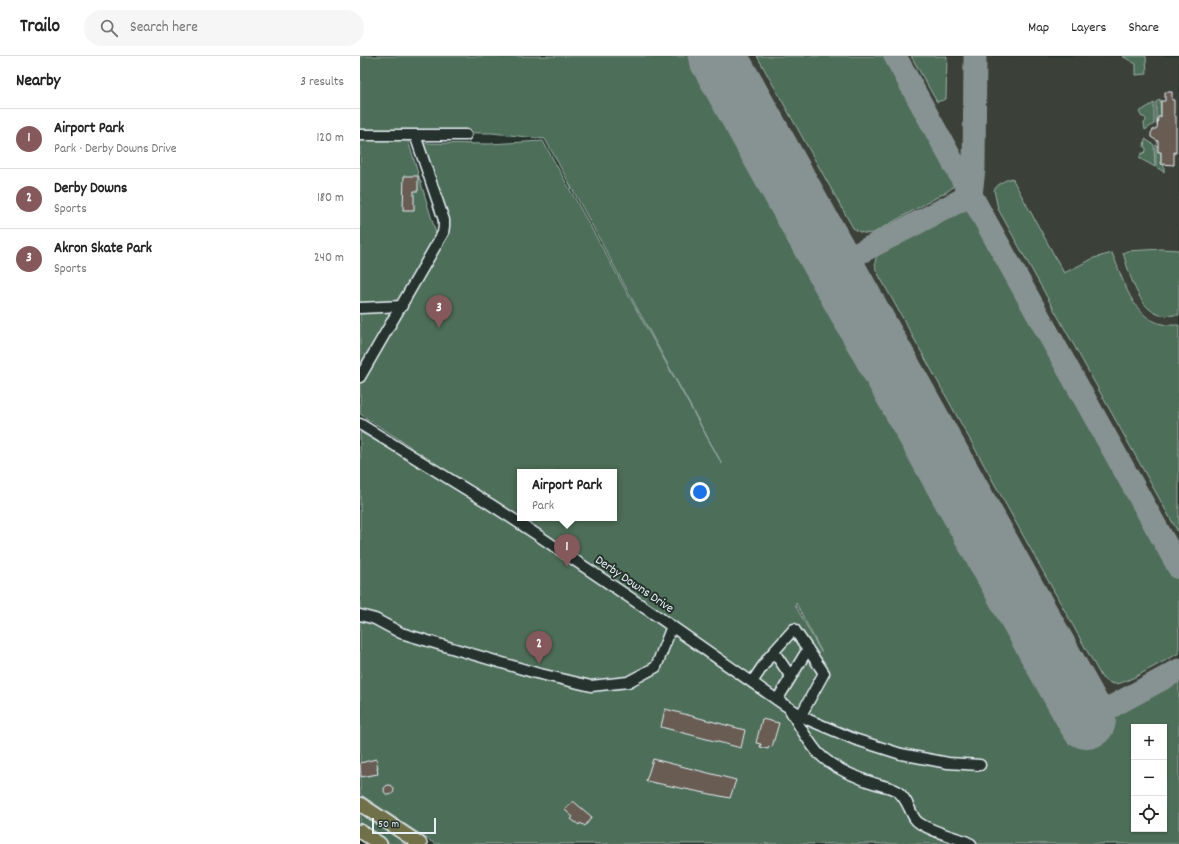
<!DOCTYPE html>
<meta charset="utf-8">
<style>
:root{--surface:#fff;--page:#f6f6f6;--text:#222;--muted:#767676;--line:#e0e0e0;--accent:#85585c}
body{margin:0;font-family:Dekko,sans-serif;background:var(--page);color:var(--text)}
.controls{position:absolute;right:12px;bottom:12px;display:grid;overflow:hidden;border-radius:0px;box-shadow:0 1px 3px #0004}
.controls button{width:36px;height:36px;display:grid;place-items:center;padding:0;border:0;border-bottom:1px solid var(--line);background:var(--surface);color:var(--text);font:20px sans-serif}
.scale{position:absolute;left:12px;bottom:10px;width:64px;box-sizing:border-box;padding-left:4px;border:2px solid #e8f1f8;border-top:0;font-size:11px;line-height:14px;white-space:nowrap;color:#e8f1f8;-webkit-text-stroke:3px #26332d;paint-order:stroke}
.you{position:absolute;left:340px;top:436px;width:14px;height:14px;margin:-10px;border:3px solid #fff;border-radius:50%;background:#1a73e8;box-shadow:0 0 0 6px #1a73e833}
.badge{display:grid;place-items:center;width:26px;height:26px;border-radius:50%;background:var(--accent);color:#fff;font-size:13px;font-weight:700}
.pin{position:absolute;translate:-50% -33px;filter:drop-shadow(0 1px 2px #0008)}
.pin::after{content:'';position:absolute;top:21px;width:14px;height:12px;background:inherit;clip-path:polygon(0 0,100% 0,50% 100%)}
.popup{position:absolute;left:157px;top:413px;width:100px;height:52px;box-sizing:border-box;display:grid;place-content:center;border-radius:0px;background:var(--surface);filter:drop-shadow(0 1px 3px #0005);font-size:13px;white-space:nowrap;color:var(--muted)}
.popup b{font-size:15px;color:var(--text)}
.popup::after{content:'';position:absolute;left:50%;top:100%;margin-left:-8px;border:8px solid transparent;border-top-color:var(--surface)}
.list{margin:0;padding:0;list-style:none}
h2{display:flex;justify-content:space-between;align-items:center;height:52px;margin:0;padding:0 16px;font-size:17px}
h2 small{font-size:13px;font-weight:400;color:var(--muted)}
.list li{display:grid;grid-template-columns:26px 1fr auto;gap:12px;align-items:center;box-sizing:border-box;height:60px;padding:0 16px;border-top:1px solid var(--line)}
.list b{display:block;font-size:15px;white-space:nowrap}
.list p{margin:0;font-size:13px;white-space:nowrap;color:var(--muted)}
.list em{font-size:13px;font-style:normal;color:var(--muted)}
.icon{flex:none;width:22px;height:22px;fill:none;stroke:currentColor;stroke-width:2;stroke-linecap:round;stroke-linejoin:round}
.map{position:relative;flex:none;width:819px;height:788px;overflow:hidden}
header{display:flex;align-items:center;gap:24px;box-sizing:border-box;height:56px;padding:0 20px;background:var(--surface);border-bottom:1px solid var(--line)}
header strong{font-size:19px}
nav{display:flex;gap:22px;margin-inline-start:auto;font-size:14px}
.search{width:280px;height:36px;background:var(--page);display:flex;align-items:center;gap:10px;box-sizing:border-box;padding:0 14px;border-radius:22px;color:var(--muted);font-size:15px}
main{display:flex}
aside{flex:1;background:var(--surface)}
.map>svg:first-child{display:block}
.built{fill:#3a3f38;fill-rule:evenodd}
.green{fill:#4e6e58;stroke:#9bb0a8;fill-rule:evenodd}
.lines{fill:none;stroke-linecap:round;stroke-linejoin:round}
.taxiway{stroke:#879292;stroke-width:23}
.runway{stroke:#879292;stroke-width:58}
.building{fill:#675c53;stroke:#e8f1f8}
.minor-casing{stroke:#e8f1f8;stroke-width:13}
.major-casing{stroke:#e8f1f8;stroke-width:16}
.minor{stroke:#26332d;stroke-width:10}
.major{stroke:#70704a;stroke-width:13}
.labels{text-anchor:middle;dominant-baseline:central;stroke-width:4;stroke-linejoin:round;paint-order:stroke}
.street-label{font-size:13px;fill:#e8f1f8;stroke:#26332d}
</style>
<header>
<strong>Trailo</strong>
<div class="search"><svg class="icon" aria-label="search" viewBox="0 0 24 24"><circle cx="10" cy="10" r="6"/><path d="M15 15l6 6"/></svg>Search here</div>
<nav><a>Map</a><a>Layers</a><a>Share</a></nav>
</header>
<main>
<aside>
<h2>Nearby<small>3 results</small></h2>
<ul class="list">
<li><span class="badge">1</span><div><b>Airport Park</b><p>Park · Derby Downs Drive</p></div><em>120 m</em></li>
<li><span class="badge">2</span><div><b>Derby Downs</b><p>Sports</p></div><em>180 m</em></li>
<li><span class="badge">3</span><div><b>Akron Skate Park</b><p>Sports</p></div><em>240 m</em></li>
</ul>
</aside>
<div class="map">
<svg width="819" height="788" viewBox="0 0 819 788">
<rect width="100%" height="100%" fill="#26332d"/>
<filter id="ink" filterUnits="userSpaceOnUse"><feTurbulence type="fractalNoise" baseFrequency=".025" numOctaves="2"/><feDisplacementMap in="SourceGraphic" scale="8" xChannelSelector="R" yChannelSelector="G"/><feConvolveMatrix kernelMatrix="1 2 1 2 8 2 1 2 1" color-interpolation-filters="sRGB"/></filter>
<g filter="url(#ink)">
<path class="built" d="M0,0H819V788H669L438,545L185,83L132,77ZM774,671H804V773H774Z"/>
<path class="green" d="M0,0H328L709,688L819,623V788H75L0,738V376L42,400L51,391L0,358V325L80,178L79,169L56,87L129,88L183,85L362,408L185,83L132,77L0,76ZM160,416H254V462H160ZM436,547L461,595V596L435,549ZM774,671H804V773H774Z
M397,0H531L595,117L593,131L588,135L513,177C504,178 500,177 493,172Z
M551,0H587L586,43L577,46Z
M762,0H786L787,18L776,19V8Z
M800,43L801,61L798,67L796,68V46Z
M794,47V68L785,74L784,67L786,65V63L784,61H782L779,56Z
M785,83L794,89L795,111L779,102L782,97H784L786,95V92L784,91Z
M0,84H48L76,177L0,314Z
M796,89L798,90L801,96V108L804,109V116L796,111Z
M652,122L704,217L734,202L752,197C766,229 774,273 819,269V478L638,153L634,134C639,127 643,125 652,122Z
M603,151L613,156L618,162L819,523V597L775,621L761,627L754,628L748,626L742,622L516,214C514,204 516,198 523,191L594,154Z
M802,193L819,194V259C813,259 806,260 800,259C778,253 769,216 763,197L767,195Z
M0,752L57,788H31L0,768Z"/>
<g class="lines">
<path class="taxiway" d="M535,0L611,139L819,512
M474,210L611,139L614,113L615,0
M727,664L819,614"/>
<path class="runway" d="M357,0L727,664"/>
</g>
<path class="building" d="M805,36H812V44H814V60H816V97L814,96V109L801,108V96H798V85L794,83L791,81V77L793,74L797,72L798,61H801V45H805Z
M44,120H58V135H54V154H43Z
M305,653L385,674L381,692L301,671Z
M402,663L419,667L412,691L409,690L408,693L400,691L401,688L396,687Z
M16,703L18,712H17L18,718L1,721L0,707Z
M293,703L376,724L370,742L286,725Z
M24 734a5 5 0 1 1 10 0a5 5 0 1 1-10 0Z
M213,745L232,761L225,770L220,767L219,769L211,763L213,761L205,754Z"/>
<g class="lines">
<g class="minor-casing">
<path id="minor" d="M0,79H106
M0,252L42,250
M0,321L83,177L84,170V164L55,79
M0,368L130,448L179,480L297,560L423,648L449,664L494,683L541,698L588,707L620,709
M0,559L15,563L41,577L176,617L231,630L268,626L296,611L312,570
M414,596L431,621
M392,626L409,601L434,573L464,617L441,659
M417,644L448,593
M430,654C438,668 447,684 458,697C469,708 486,717 500,722C506,725 513,727 520,729C526,731 531,731 537,735C547,742 549,754 555,763C561,772 593,781 605,785L611,788"/>
</g>
<g class="major-casing">
<path id="major" d="M0,748L60,788
M0,775L20,788"/>
</g>
<use href="#minor" class="minor"/>
<use href="#major" class="major"/>
</g>
</g>
<g class="labels">
<g class="street-label">
<text transform="translate(274 529) rotate(34)">Derby Downs Drive</text>
</g>
</g>
</svg>
<div class="controls">
<button>+</button>
<button>−</button>
<button><svg class="icon" aria-label="locate" viewBox="0 0 24 24"><circle cx="12" cy="12" r="6"/><path d="M12 2v4M12 18v4M2 12h4M18 12h4"/></svg></button>
</div>
<div class="scale">50 m</div>
<div class="you"></div>
<div class="pin badge" style="left:207px;top:511px">1</div>
<div class="popup"><b>Airport Park</b>Park</div>
<div class="pin badge" style="left:179px;top:608px">2</div>
<div class="pin badge" style="left:79px;top:272px">3</div>
</div>
</main>
